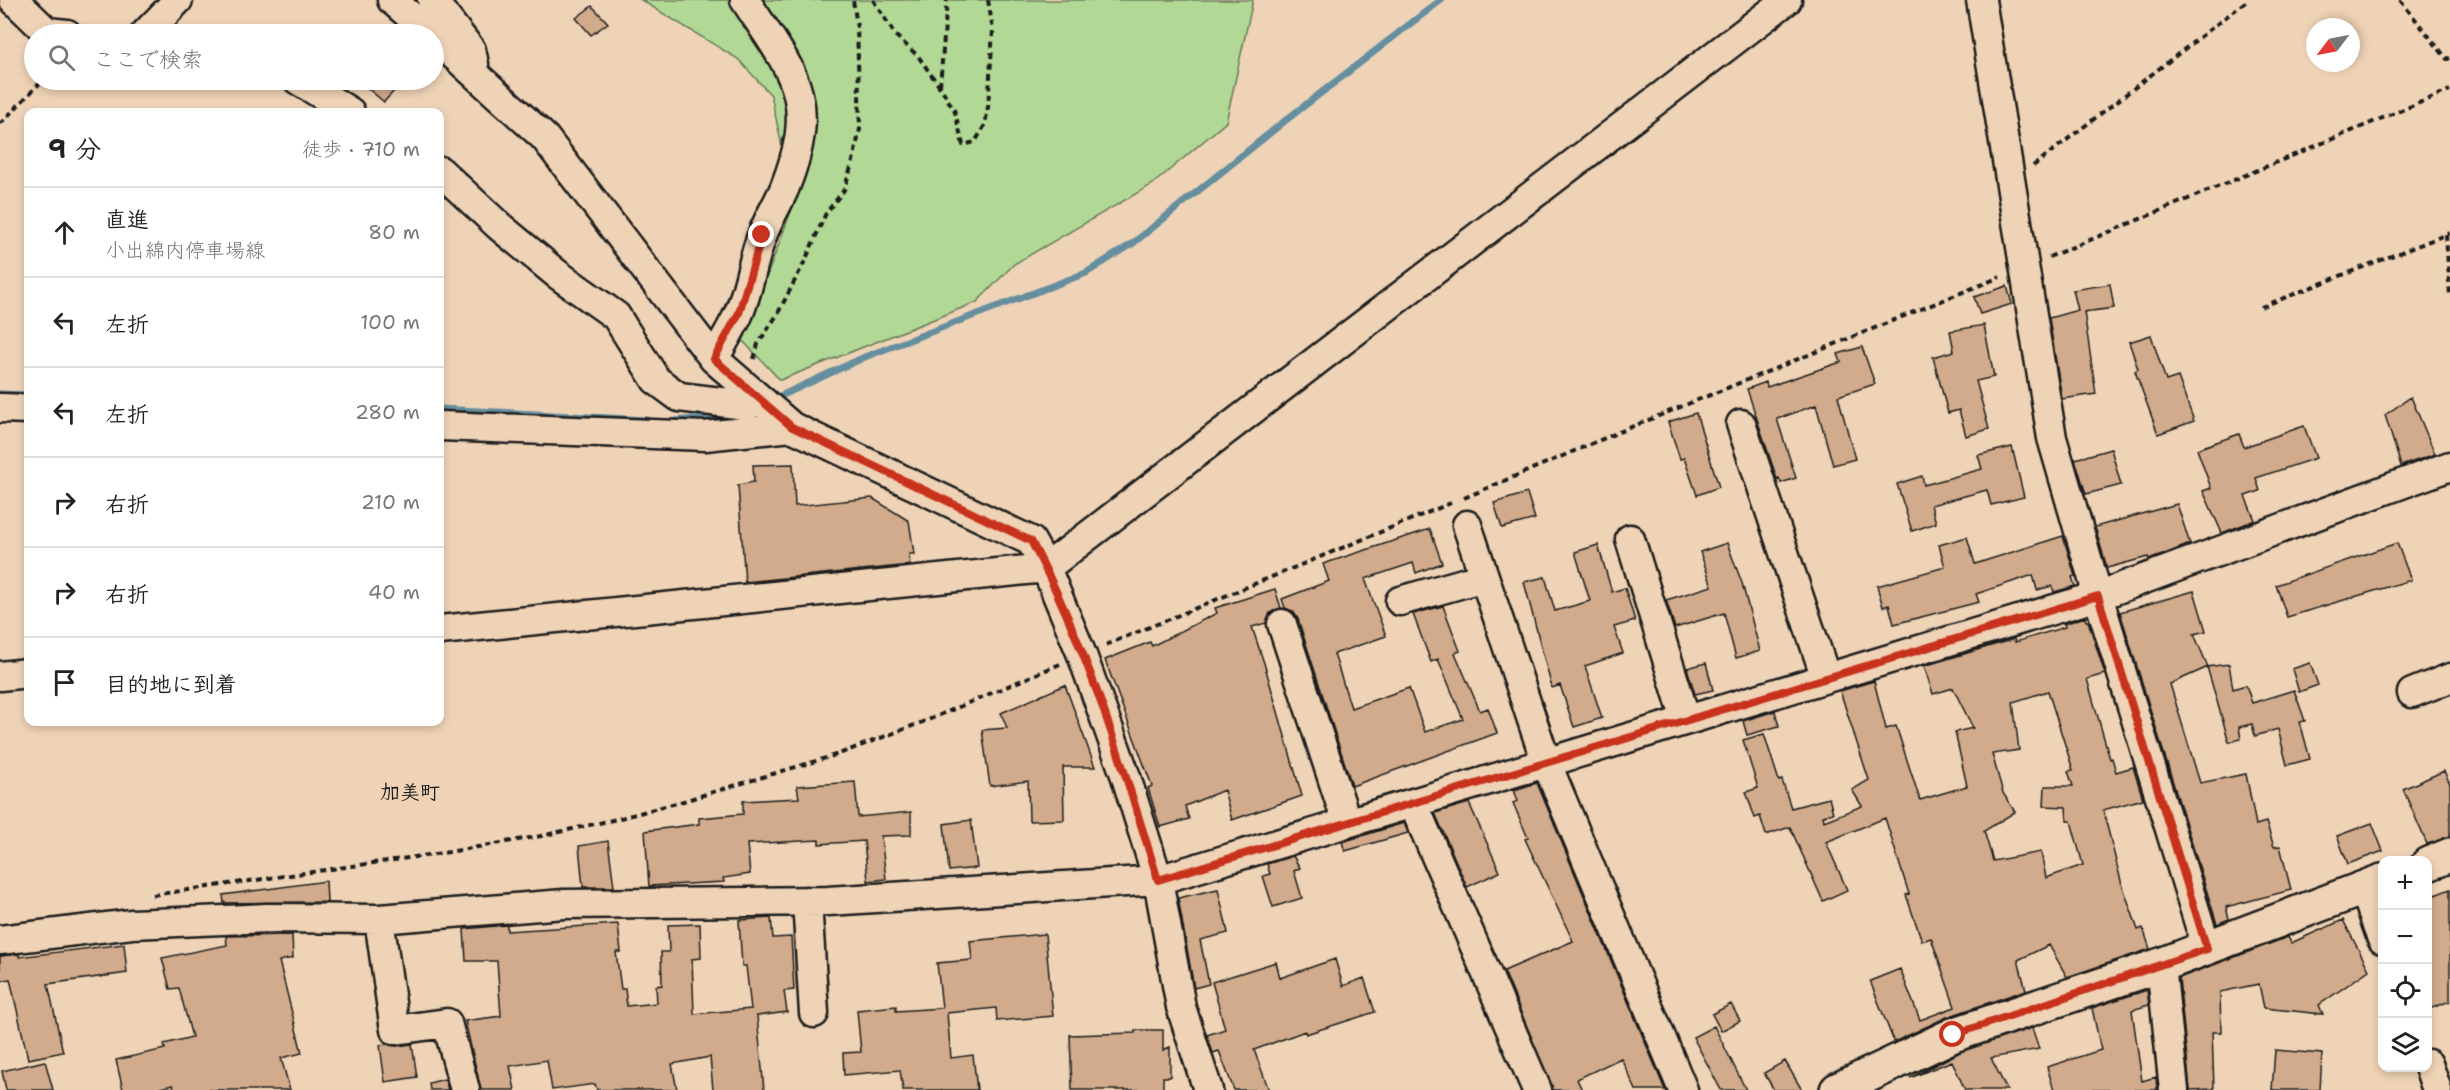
<!DOCTYPE html>
<html lang="ja">
<meta charset="utf-8">
<style>
:root{--surface:#fff;--page:#f6f6f6;--text:#222;--muted:#767676;--line:#e0e0e0}
body{margin:0;font-family:"Shantell Sans","Klee One",sans-serif;background:var(--page);color:var(--text)}
.controls{position:absolute;right:18px;bottom:18px;display:grid;overflow:hidden;border-radius:12px;box-shadow:0 3px 9px #0003}
.controls button{width:54px;height:54px;display:grid;place-items:center;padding:0;border:0;border-bottom:2px solid var(--line);background:var(--surface);color:var(--text);font:30px sans-serif}
.compass{position:absolute;left:2306px;top:18px;width:54px;height:54px;border-radius:50%;background:var(--surface);box-shadow:0 3px 9px #0003;rotate:238deg}
.stop{position:absolute;width:18px;height:18px;margin:-14px;border:4px solid #c8321e;border-radius:50%;background:#fff}
.stop.end{background:#c8321e;border-color:#fff;box-shadow:0 2px 6px #0008}
.list{margin:0;padding:0;list-style:none}
h2{display:flex;justify-content:space-between;align-items:center;height:78px;margin:0;padding:0 24px;font-size:26px}
h2 small{font-size:20px;font-weight:400;color:var(--muted)}
.list li{display:grid;grid-template-columns:39px 1fr auto;gap:18px;align-items:center;box-sizing:border-box;height:90px;padding:0 24px;border-top:2px solid var(--line)}
.list b{display:block;font-size:22px;white-space:nowrap}
.list p{margin:0;font-size:20px;white-space:nowrap;color:var(--muted)}
.list em{font-size:20px;font-style:normal;color:var(--muted)}
.icon{flex:none;width:33px;height:33px;fill:none;stroke:currentColor;stroke-width:2;stroke-linecap:round;stroke-linejoin:round}
.map{position:relative;flex:none;width:2450px;height:1090px;overflow:hidden}
.search{position:absolute;background:var(--surface);box-shadow:0 3px 9px #0003;left:24px;top:24px;width:420px;height:66px;display:flex;align-items:center;gap:15px;box-sizing:border-box;padding:0 21px;border-radius:33px;color:var(--muted);font-size:22px}
.panel{position:absolute;background:var(--surface);box-shadow:0 3px 9px #0003;left:24px;top:108px;width:420px;height:618px;border-radius:12px}
.map>svg:first-child{display:block}
.green{fill:#b1d894;stroke:#667a58;stroke-width:1.5}
.lines{fill:none;stroke-linecap:round;stroke-linejoin:round}
.stream{stroke:#658e9f;stroke-width:7}
.building{fill:#d1ab8b;stroke:#1c1c1c;stroke-width:1.5;fill-rule:evenodd}
.minor-casing{stroke:#1c1c1c;stroke-width:33}
.major-casing{stroke:#1c1c1c;stroke-width:38}
.path{stroke:#1c1c1c;stroke-width:4;stroke-dasharray:6 4.5;stroke-linecap:butt}
.minor{stroke:#efd3b6;stroke-width:28}
.major{stroke:#efd3b6;stroke-width:33}
.route{stroke:#c8321e;stroke-width:8}
.labels{text-anchor:middle;dominant-baseline:central;stroke-width:4.5;stroke-linejoin:round;paint-order:stroke}
.neighbourhood-label{font-size:20px;font-weight:bold;fill:#1c1c1c;stroke:#efd3b6}
</style>
<div class="map">
<svg width="2450" height="1090" viewBox="0 0 2450 1090">
<rect width="100%" height="100%" fill="#efd3b6"/>
<filter id="ink" filterUnits="userSpaceOnUse"><feTurbulence type="fractalNoise" baseFrequency=".0167" numOctaves="2"/><feDisplacementMap in="SourceGraphic" scale="12" xChannelSelector="R" yChannelSelector="G"/><feConvolveMatrix kernelMatrix="1 2 1 2 8 2 1 2 1" color-interpolation-filters="sRGB"/></filter>
<g filter="url(#ink)">
<path class="green" d="M641,0H1253L1226,122L1153,184L1014,264L977,302L780,380L743,341L794,203L771,95L738,59Z"/>
<g class="lines">
<path class="stream" d="M0,394L28,395
M774,399L867,356L1086,273L1132,244L1286,120L1441,0
M440,409L647,420
M676,421L727,415"/>
</g>
<path class="building" d="M592,6L608,23L591,35L576,18Z
M358,80H404L384,102Z
M2110,284L2114,308L2084,312L2096,394L2062,399L2049,318L2078,310L2073,290Z
M2007,286L2012,304L1980,314L1974,297Z
M1984,325L1994,377L1976,381L1989,429L1966,436L1959,410L1948,413L1933,357L1954,351L1950,331Z
M2151,335L2166,381L2178,377L2194,421L2158,434L2135,371L2138,369L2129,342Z
M1862,347L1875,384L1838,396L1855,459L1833,465L1816,405L1777,419L1796,478L1781,483L1779,478L1777,479L1747,389L1766,382L1767,387L1841,362L1838,354Z
M2411,397L2435,454L2401,466L2385,415Z
M1696,413L1719,487L1697,495L1684,458L1680,459L1668,422Z
M2304,426L2316,458L2256,478L2260,491L2245,496L2255,520L2222,533L2203,491L2211,488L2197,449L2239,434L2244,447Z
M2012,447L2024,497L1991,505L1987,490L1931,505L1936,523L1912,531L1897,484L1922,476L1924,485L1982,469L1978,455Z
M2111,449L2121,485L2086,494L2075,459Z
M793,464L795,506L872,498L909,521L914,554H909L910,565L745,582L738,485L754,482L753,465Z
M1527,493L1535,519L1502,528L1494,503Z
M2177,504L2190,544L2149,560L2148,557L2107,568L2095,527Z
M1430,529L1442,563L1416,573L1413,563L1365,579L1386,636L1334,654L1351,708L1409,688L1425,732L1463,719L1438,659L1431,662L1413,614L1443,606L1460,651L1455,653L1480,711L1488,708L1497,733L1352,786L1298,619L1293,611L1285,608L1282,599L1329,581L1323,564Z
M2063,536L2075,576L2072,577L2075,586L2054,592L2052,586L2037,590L2033,575L1976,594L1979,602L1894,624L1889,605L1883,607L1877,586L1945,567L1939,545L1967,537L1975,564Z
M1727,543L1742,583L1760,651L1736,658L1724,613L1675,628L1666,600L1712,586L1700,552Z
M2397,543L2411,580L2287,617L2276,585Z
M1598,545L1612,592L1625,588L1635,621L1614,627L1623,653L1585,666L1602,718L1574,727L1560,685L1552,688L1524,582L1545,577L1555,611L1590,601L1575,552Z
M1275,589L1281,608L1270,613L1266,623L1252,627L1264,663L1302,796L1232,820L1224,790L1185,806L1189,819L1160,827L1148,788L1152,786L1105,660L1150,642L1152,646L1217,613L1215,608Z
M2194,591L2206,631L2194,634L2208,667L2170,684L2200,783L2246,774L2256,825L2266,822L2274,847L2280,846L2291,890L2226,907L2229,919L2217,924L2120,612Z
M2085,617L2086,621H2088L2105,674L2087,679L2110,759L2112,758L2116,772L2133,767L2143,799L2103,810L2121,881L2138,930L2143,928L2150,949L2067,977L2049,945L2018,960L2026,990L1947,1017L1894,1042L1870,981L1900,969L1920,1020L1955,1007L1931,938L1922,941L1906,895L1909,894L1885,818L1826,842L1847,890L1823,901L1790,827L1766,835L1760,816L1755,818L1746,792L1758,788L1743,740L1764,734L1779,781L1782,780L1791,808L1829,798L1833,813L1823,816L1824,821L1862,806L1852,790L1869,780L1840,691L1874,681L1886,729L1896,726L1920,800L1967,786L1955,732L1973,728L1953,688L1933,694L1924,666L2014,639L2015,642L2065,627L2064,624ZM2048,691L2073,770L2068,771L2073,786H2045L2044,806L2066,807L2067,821H2071L2083,865L2046,878L2041,852L1993,861L1984,831L2015,812L2003,793L1992,754L2019,750L2013,702Z
M1706,663L1713,690L1695,694L1687,668Z
M2310,663L2318,685L2299,692L2292,669Z
M2229,664L2233,689L2246,685L2252,703L2294,690L2305,721L2300,722L2310,759L2287,765L2278,729L2255,736L2252,724L2239,727L2241,739L2229,742L2207,667Z
M1065,685L1095,767H1063L1064,820L1029,821L1028,781L990,786L982,730L1007,728L1001,713Z
M1775,711L1779,726L1747,735L1743,721Z
M2444,771L2450,784V837L2427,844L2403,789Z
M855,782L858,817L911,812V835L881,836L886,879L868,881L864,841L819,844V840L747,844L750,874L723,878L724,882L649,886L645,831L699,824V818L743,814V801L799,798L797,786Z
M1537,783L1665,1090H1636L1621,1058L1577,1079L1582,1090H1553L1504,971L1573,941L1525,839L1528,838L1513,803L1518,801L1514,790Z
M1469,803L1500,872L1467,887L1435,813Z
M971,820L977,868L949,871L944,824Z
M1404,823L1408,833L1345,851L1342,842Z
M2372,823L2383,851L2348,864L2337,836Z
M608,841L614,887H583L579,846Z
M1293,856L1300,868L1294,871L1302,898L1273,907L1263,876L1270,874L1267,864Z
M326,881L327,902L224,903L223,895Z
M1218,889L1228,933L1200,940L1209,984L1194,988L1178,898Z
M2450,889V1001L2427,1010V898Z
M771,918L773,938L791,937L794,990L784,991L787,1012L757,1016L764,1090H713L710,1057L672,1064L677,1090H597L595,1084L552,1090L547,1060L510,1066L515,1090H481L465,1021L501,1016L497,961H466L464,929L507,925V931L618,924L621,952H616L621,989H625L627,1006L657,1003L656,986L662,985L661,952H669L668,925L700,924L701,958L692,959L694,1014L751,1009L746,966H742L739,920Z
M2343,920L2369,970L2319,1005L2323,1014L2264,1008L2259,984L2220,992L2221,1032H2212L2214,1089L2190,1090L2179,978L2288,937L2291,943Z
M1045,934L1053,1016L997,1021L996,1008L947,1013L951,1058L973,1055L977,1090H903L900,1070L844,1075L843,1053L861,1052L857,1010L896,1006V1011L942,1008L937,963L972,960L970,941Z
M292,935L293,958L279,961L302,1053L281,1058L290,1090H174L173,1085L152,1090H123L116,1060L165,1049L164,1044L192,1037L179,988L170,989L162,958L227,945L226,936Z
M124,944L127,973L48,984L63,1052L28,1059L10,979L0,981V956L19,954V957Z
M1335,959L1343,986L1364,978L1375,1012L1306,1034L1305,1031L1254,1050L1269,1090H1234L1219,1051L1213,1053L1207,1035L1225,1029L1212,982L1276,962L1280,978Z
M2147,990L2149,1005L2132,1010L2142,1081L2156,1077L2157,1090H2054L2047,1067L2101,1050L2092,1008Z
M1731,1004L1740,1021L1721,1031L1712,1014Z
M1714,1026L1746,1090H1721L1693,1037Z
M2032,1028L2039,1049L1991,1058L2007,1090H1965L1952,1061L1910,1078L1960,1052Z
M1135,1030H1163V1050L1170,1047V1077H1163V1090H1072L1070,1035L1135,1033Z
M387,1044L397,1046L412,1044L417,1077L385,1082L380,1045Z
M2275,1050L2322,1054L2320,1090H2272Z
M45,1061L53,1090H6L2,1071Z
M1785,1061L1802,1090H1774L1764,1073Z
M445,1079L448,1090H430L429,1083Z"/>
<g class="lines">
<g class="minor-casing">
<path id="minor" d="M14,0L47,32L67,34
M392,0L431,34
M432,0L471,50L474,64
M1981,0L2052,438L2098,596L2207,949
M145,34L178,0
M434,37L545,138L714,359L792,427L1031,541L1046,568L1082,655L1126,777L1158,880L1181,1007L1208,1090
M298,80L350,112
M440,171L499,226L557,274L616,316L656,380L679,397L746,405L761,400
M714,359C722,344 731,330 738,315C749,291 752,261 762,236C768,219 778,204 785,187C820,98 793,73 745,0
M0,408L28,409
M1741,424L1826,678
M440,426L705,436L792,427
M1467,525L1546,762L1683,1090
M1630,539L1686,720
M1400,601L1484,577
M1282,624L1347,823
M440,630L1046,568L1787,0
M0,676L28,673
M2412,693L2450,678
M1413,803L1537,1090
M2364,888L2382,939
M807,901L814,1013
M379,919L395,1030L447,1023L465,1090
M0,940L132,924L267,918L379,919L564,904L828,901L1158,880L2098,596L2450,466
M2161,965L2174,1090
M2428,1064L2437,1090"/>
</g>
<g class="major-casing">
<path id="major" d="M2428,864L2450,855
M1837,1090L1953,1035L2161,965L2382,881"/>
</g>
<path class="path" d="M873,0L896,36L918,56L944,93L955,112L963,145L975,142L985,125L988,107L993,30L988,0
M2400,0L2447,59L2450,58
M940,86L947,0
M0,124L43,80
M2033,166L2248,0
M2446,235L2450,296
M2049,257L2450,90
M2261,307L2450,233
M754,359L758,344L777,315L805,261L826,213L844,190L853,161L860,129L857,26L853,0
M1464,498L1619,432L2000,277
M1106,645L1451,503
M153,895L449,852L541,836L617,819L680,802L839,754L928,720L1060,664"/>
<use href="#minor" class="minor"/>
<use href="#major" class="major"/>
</g>
</g>
<g class="lines" filter="url(#ink)">
<path class="route" d="M762,235L739,313L714,359L792,427L1031,541C1088,647 1123,766 1158,880L2098,596L2207,949L1953,1035"/>
</g>
<g class="labels">
<g class="neighbourhood-label">
<text x="410" y="792">加美町</text>
</g>
</g>
</svg>
<div class="controls">
<button>+</button>
<button>−</button>
<button><svg class="icon" aria-label="locate" viewBox="0 0 24 24"><circle cx="12" cy="12" r="6"/><path d="M12 2v4M12 18v4M2 12h4M18 12h4"/></svg></button>
<button><svg class="icon" aria-label="layers" viewBox="0 0 24 24"><path d="M12 4l9 5-9 5-9-5zM3 14l9 5 9-5"/></svg></button>
</div>
<svg class="compass" viewBox="-18 -18 36 36"><path d="M0-13l5 13h-10z" fill="#e53935"/><path d="M0 13l5-13h-10z" fill="#767676"/></svg>
<div class="stop" style="left:1953px;top:1035px"></div>
<div class="stop end" style="left:762px;top:235px"></div>
<div class="search"><svg class="icon" aria-label="search" viewBox="0 0 24 24"><circle cx="10" cy="10" r="6"/><path d="M15 15l6 6"/></svg>ここで検索</div>
<section class="panel">
<h2>9 分<small>徒歩 · 710 m</small></h2>
<ul class="list">
<li><svg class="icon" aria-label="ahead" viewBox="0 0 24 24"><path d="M12 20V5M6 11l6-6 6 6"/></svg><div><b>直進</b><p>小出綿内停車場線</p></div><em>80 m</em></li>
<li><svg class="icon" aria-label="left" viewBox="0 0 24 24"><path d="M17 20v-9H6M10 6l-5 5 5 5"/></svg><div><b>左折</b></div><em>100 m</em></li>
<li><svg class="icon" aria-label="left" viewBox="0 0 24 24"><path d="M17 20v-9H6M10 6l-5 5 5 5"/></svg><div><b>左折</b></div><em>280 m</em></li>
<li><svg class="icon" aria-label="right" viewBox="0 0 24 24"><path d="M7 20v-9h11M14 6l5 5-5 5"/></svg><div><b>右折</b></div><em>210 m</em></li>
<li><svg class="icon" aria-label="right" viewBox="0 0 24 24"><path d="M7 20v-9h11M14 6l5 5-5 5"/></svg><div><b>右折</b></div><em>40 m</em></li>
<li><svg class="icon" aria-label="arrive" viewBox="0 0 24 24"><path d="M6 21V4h12l-3 4 3 4H6"/></svg><div><b>目的地に到着</b></div></li>
</ul>
</section>
</div>
